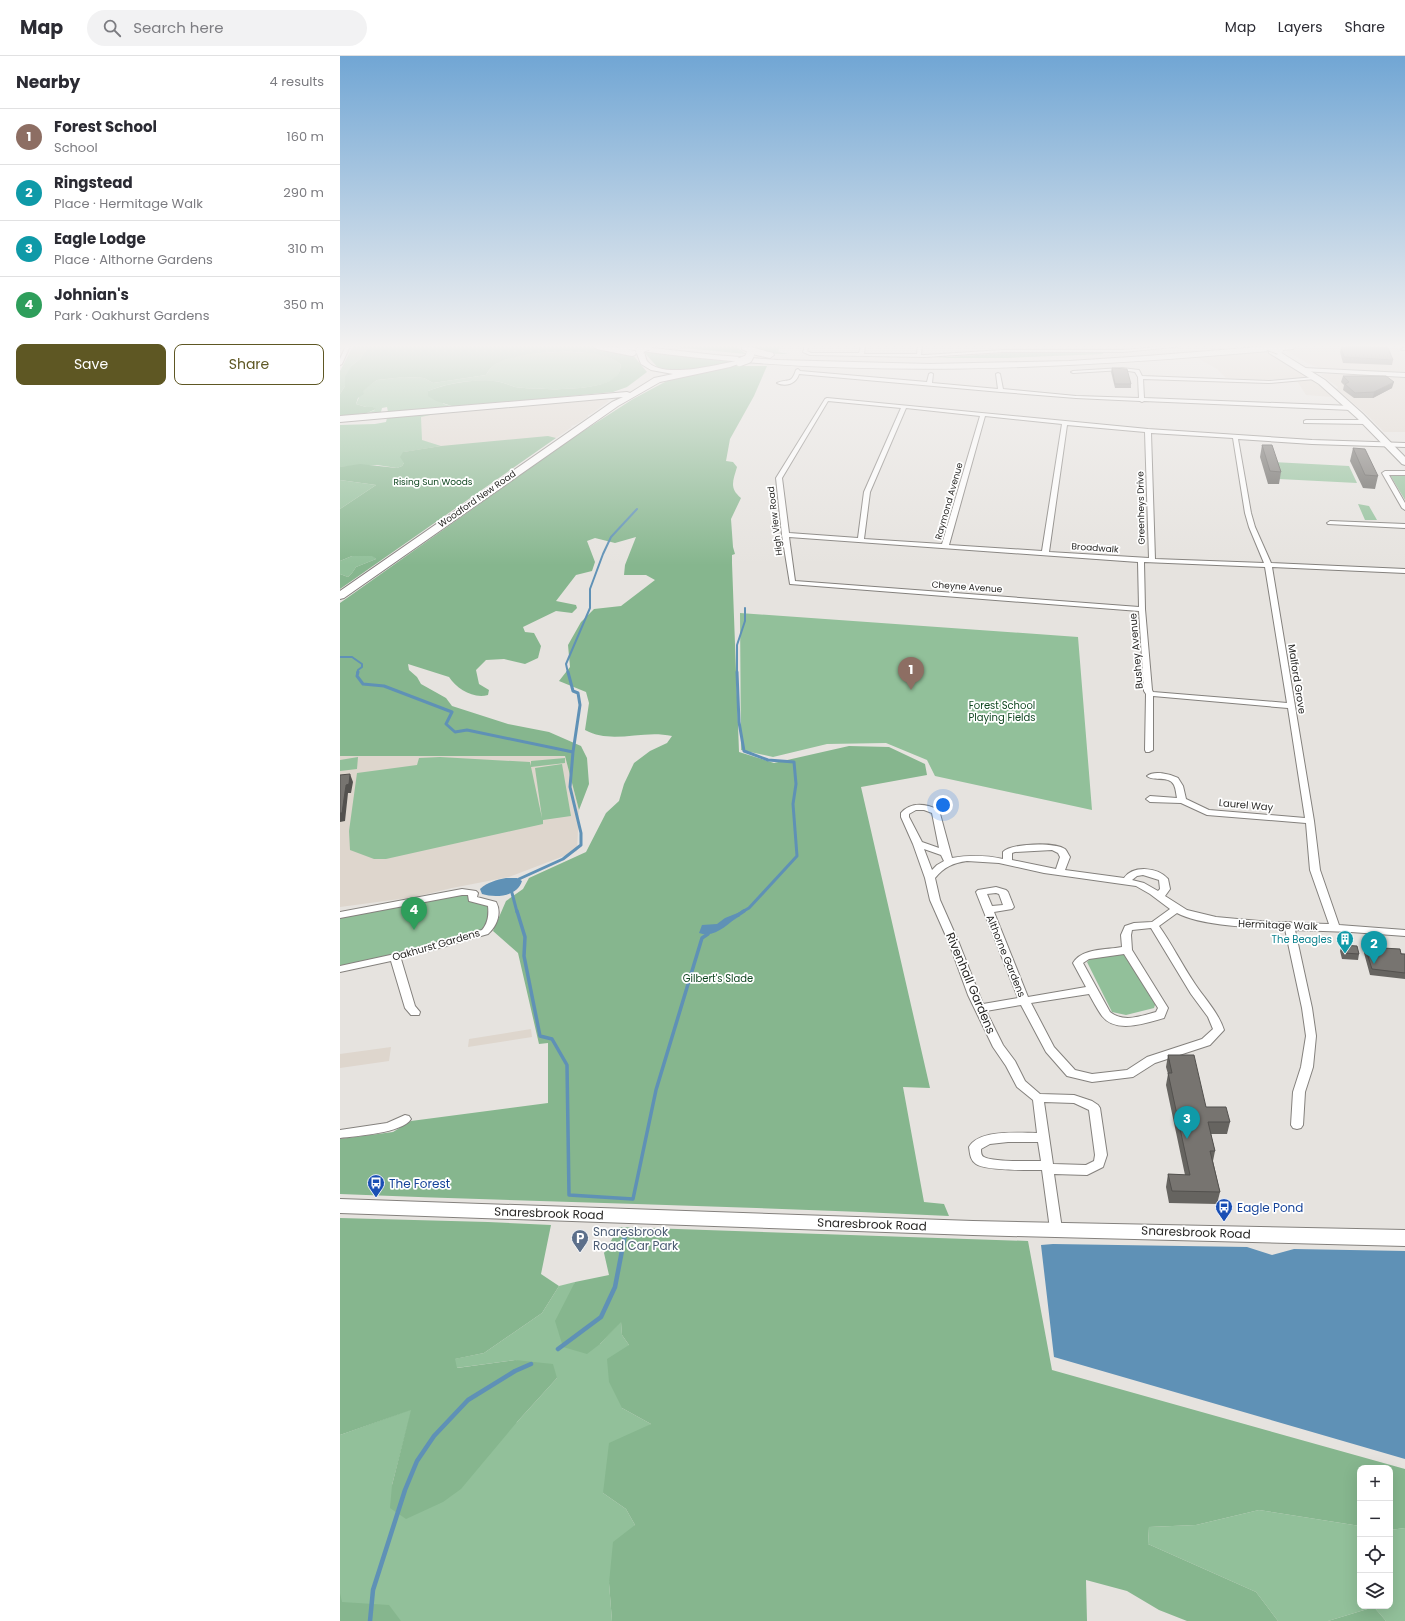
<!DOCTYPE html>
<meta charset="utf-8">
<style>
:root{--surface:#fff;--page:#f2f2f3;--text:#2b2b33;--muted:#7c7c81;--line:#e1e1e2;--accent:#5e5723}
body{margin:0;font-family:Poppins,sans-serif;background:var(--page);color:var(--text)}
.controls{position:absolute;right:12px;bottom:12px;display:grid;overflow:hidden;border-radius:8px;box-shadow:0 4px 16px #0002}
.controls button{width:36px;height:36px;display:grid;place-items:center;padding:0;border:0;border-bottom:1px solid var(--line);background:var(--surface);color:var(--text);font:20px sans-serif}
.you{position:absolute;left:603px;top:749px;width:14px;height:14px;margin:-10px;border:3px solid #fff;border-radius:50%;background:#1a73e8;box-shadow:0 0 0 6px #1a73e833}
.badge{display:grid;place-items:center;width:26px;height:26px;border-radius:50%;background:var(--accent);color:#fff;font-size:13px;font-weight:700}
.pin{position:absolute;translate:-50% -33px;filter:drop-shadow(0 1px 2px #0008)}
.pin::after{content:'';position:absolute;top:21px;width:14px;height:12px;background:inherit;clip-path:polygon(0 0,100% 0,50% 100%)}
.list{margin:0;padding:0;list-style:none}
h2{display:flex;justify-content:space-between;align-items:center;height:52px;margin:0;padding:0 16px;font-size:17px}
h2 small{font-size:13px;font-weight:400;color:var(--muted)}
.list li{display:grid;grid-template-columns:26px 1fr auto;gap:12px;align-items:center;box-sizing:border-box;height:56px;padding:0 16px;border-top:1px solid var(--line)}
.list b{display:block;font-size:15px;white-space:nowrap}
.list p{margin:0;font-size:13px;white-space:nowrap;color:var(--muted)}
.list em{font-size:13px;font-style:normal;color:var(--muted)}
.actions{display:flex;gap:8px;padding:12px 16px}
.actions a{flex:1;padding:9px 0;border:1px solid var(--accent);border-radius:8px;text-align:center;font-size:14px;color:var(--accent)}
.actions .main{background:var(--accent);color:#fff}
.icon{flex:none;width:22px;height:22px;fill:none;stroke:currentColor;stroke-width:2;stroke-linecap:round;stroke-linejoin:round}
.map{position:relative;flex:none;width:1065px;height:1565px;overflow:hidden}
header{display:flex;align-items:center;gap:24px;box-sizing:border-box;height:56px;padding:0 20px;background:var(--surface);border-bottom:1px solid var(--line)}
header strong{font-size:19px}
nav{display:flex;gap:22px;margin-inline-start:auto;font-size:14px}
.search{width:280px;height:36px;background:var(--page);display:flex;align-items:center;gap:10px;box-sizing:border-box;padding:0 14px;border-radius:22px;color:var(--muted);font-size:15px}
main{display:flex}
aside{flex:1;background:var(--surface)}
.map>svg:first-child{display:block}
.built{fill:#ded6cd}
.green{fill:#92c09a}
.forest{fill:#86b68e}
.water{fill:#5f91b6}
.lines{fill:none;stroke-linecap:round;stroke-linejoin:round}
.stream-far3{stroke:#5f91b6;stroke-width:2}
.stream-far2{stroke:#5f91b6;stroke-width:3}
.stream-far1{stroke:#5f91b6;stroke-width:3.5}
.stream{stroke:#5f91b6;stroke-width:4.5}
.street-casing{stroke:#84817d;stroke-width:2}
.secondary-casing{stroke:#84817d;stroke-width:2}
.primary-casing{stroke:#84817d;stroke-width:2}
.highway-casing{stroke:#84817d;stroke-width:2}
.street{fill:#fff;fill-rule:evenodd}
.secondary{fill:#fff;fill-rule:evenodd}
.primary{fill:#fff;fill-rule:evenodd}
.highway{fill:#fff;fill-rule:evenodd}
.primary-bridge-casing{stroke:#84817d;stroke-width:10;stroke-linecap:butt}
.primary-bridge{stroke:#fff;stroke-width:8}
.wall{fill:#666460}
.shaded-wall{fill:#53514e}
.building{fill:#777470;stroke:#53514e}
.labels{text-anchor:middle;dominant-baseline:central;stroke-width:3.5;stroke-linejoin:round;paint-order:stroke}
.far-park-label{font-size:9px;fill:#104721;stroke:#fff}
.far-street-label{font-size:9px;fill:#292826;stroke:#fff}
.street-label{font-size:10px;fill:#292826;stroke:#fff}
.park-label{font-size:10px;fill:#104721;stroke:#fff}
.culture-label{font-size:10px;fill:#0d838f;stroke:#fff;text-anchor:end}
.near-street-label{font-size:12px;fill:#292826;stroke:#fff}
.near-transit-label{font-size:12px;fill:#164399;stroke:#fff;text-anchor:start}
.near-service-label{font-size:12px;fill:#4e5e75;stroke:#fff;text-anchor:start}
</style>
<header>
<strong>Map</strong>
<div class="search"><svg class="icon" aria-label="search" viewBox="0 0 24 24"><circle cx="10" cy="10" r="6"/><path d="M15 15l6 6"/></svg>Search here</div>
<nav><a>Map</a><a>Layers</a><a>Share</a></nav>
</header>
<main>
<aside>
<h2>Nearby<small>4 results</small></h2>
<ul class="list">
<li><span class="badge" style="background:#8d6e63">1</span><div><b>Forest School</b><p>School</p></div><em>160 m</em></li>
<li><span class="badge" style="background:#0f9aa8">2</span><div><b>Ringstead</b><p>Place · Hermitage Walk</p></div><em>290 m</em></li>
<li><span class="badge" style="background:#0f9aa8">3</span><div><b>Eagle Lodge</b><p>Place · Althorne Gardens</p></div><em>310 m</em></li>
<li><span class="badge" style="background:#2e9e5b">4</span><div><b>Johnian's</b><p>Park · Oakhurst Gardens</p></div><em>350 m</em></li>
</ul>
<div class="actions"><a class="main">Save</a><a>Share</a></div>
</aside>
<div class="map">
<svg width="1065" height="1565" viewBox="0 0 1065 1565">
<rect width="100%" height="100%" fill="#e6e3df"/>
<path class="built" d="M992,290H1046L1052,293H1065V317L980,312L969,308L945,294Z
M931,296L967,321L927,324L886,322L877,313L856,301Z
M983,318L1032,319L1065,322V376H1044L1025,357L996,333L998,331L981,319Z
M974,324L992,341L966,339L957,325Z
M261,343H266L269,345L251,358L248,359V361L235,369L231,370L232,371L216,382L63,396L62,360Z
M0,700H225L239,754L237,795L169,821L112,832L75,841L0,851Z
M191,973L192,981L128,991L129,983Z
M51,991L49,1005L0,1012V998Z"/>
<path class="green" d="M13,290H29L20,303L11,310L5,326V330L0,338V315Z
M223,296C242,297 267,295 281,309C280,314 279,319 275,322C259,336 195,334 175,331C168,329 161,325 154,325C134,323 107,327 88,335L104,348L115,351L48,356L47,351L42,352L41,356L27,357L35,354L33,351H26L16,348L22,335L37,324L64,321L84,322L93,327L146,319C148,316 151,311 154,309C170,297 204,297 223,296Z
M86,358L90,359L81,361L82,384L101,390L64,396V407L62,410L57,412L37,409L0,411V369L35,368L46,366L47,362Z
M933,406L1009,410L1017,427L939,423Z
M1065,418V444L1050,419Z
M0,424L36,429L0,453Z
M1018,448L1029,450L1037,464H1025Z
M12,500H33L36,503L16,511L12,517L8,521L0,518V505Z
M400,557L738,581L752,754L595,720L587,704L546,687L487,688L433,701L401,694Z
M18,701L17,713L0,715V704Z
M100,701L190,706L191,710V705L225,702V707L191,711L202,762L195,712L222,708L231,760L203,764V768L46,803H34L10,794L9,775L17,717L77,709L79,702Z
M133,837L132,843L153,848L149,872L0,913V859Z
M774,898L784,899L816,946L814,952L786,959L772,956L747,906L751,902Z
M235,1226L232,1236L260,1288L281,1265L282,1279L289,1289L282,1352L311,1368L263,1437L286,1453L295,1469L269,1527L272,1565H0V1379L72,1353L52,1429L177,1366L217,1322L175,1304L116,1312L114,1303L144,1297L202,1257L219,1230Z
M919,1454L1020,1470V1550H1050V1474L1065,1472V1565H1046L1034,1551L988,1565H938L916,1536L808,1488L809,1471L856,1469Z"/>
<path class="forest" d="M29,290H245L293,299L307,316L287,331L273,336L115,351L96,345L88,340V335C104,328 137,322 154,325C161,325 168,329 175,331C196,334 258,336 274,322C279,319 280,314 281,309C262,289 186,295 162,305C154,308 150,312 146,319L93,327L84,322L65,321L37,324L23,335L24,338L18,342L16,348L26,351H33L36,353L27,357L0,360V338L5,330V321L11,310L20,303Z
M323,290H395L406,298Z
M410,290H440L438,296L449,298C436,298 420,298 410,290Z
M304,296L394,306C369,311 344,316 319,313Z
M677,296L762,297L764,298L666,302H595Z
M395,310H427L414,340L390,383L386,405L393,406L397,411C393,425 389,432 401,442L391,463L393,491L395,498L392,499V507L399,696L434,707L509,690L549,691L585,708L587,719L521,731L590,1032L563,1031L584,1146L604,1148L609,1160C406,1150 203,1146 0,1138V1083L53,1076L71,1065L208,1047V987L199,988L178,897L153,875L166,845L183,833L189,822L246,796L266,757L279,745L284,728L294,707L310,695L327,687L332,680C302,673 273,689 245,674L249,647L246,636L219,625L230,611L228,589L241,566L254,553L281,550L315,524L306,519H284L285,509L296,481L275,487L255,482L247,485L255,506L252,515L236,519L216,545L236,549L237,552L232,557L216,555L183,571L185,576L194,577L201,590L198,602L185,608L164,603L146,604L136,614L139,628L149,634L148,639C133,643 117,633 109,621L68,608L69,614L77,621L81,628L106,642L112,650L168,668L209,676L241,690L247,702L249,728L239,754L225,700H0V547L234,381L293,343L323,327L338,320Z
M208,380L216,382L0,533V518L8,521L12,517L16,511L36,503L32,500H12L0,505V453L36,429L0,424V411L20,408L57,412L62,410L64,407L60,401L63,396L101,390Z
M0,1162L148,1166L211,1169L201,1218L219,1230L202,1257L144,1297L115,1303L117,1312L175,1304L213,1308L217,1322L177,1366L121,1433L103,1446L66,1463L50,1452L52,1429L71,1354L0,1379Z
M279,1171L688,1185L712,1314L1065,1413V1472L1050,1474V1412H1020V1470L919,1454L856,1469L809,1471L808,1488L916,1536L938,1565H847L819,1554L787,1535L746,1524L747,1565H272L269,1527L273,1486L295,1469L286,1453L263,1437L269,1387L311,1368L282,1352L269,1326L267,1303L289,1289L282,1279L281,1266L260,1288L247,1298L223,1291L215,1265L235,1226L269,1219L264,1197Z
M0,1537L2,1546L49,1549L61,1565H0Z
M1034,1551L1046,1565H988Z"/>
<path class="water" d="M166,822H177L182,825C177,841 155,842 142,838L140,833C148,826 156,824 166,822Z
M400,856V860C387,867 376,883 359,877L362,869L377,868L385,862Z
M713,1188L907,1191L932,1199L954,1193L1065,1195V1403L714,1301L701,1189Z"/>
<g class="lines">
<path class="stream-far3" d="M0,601H12L22,608V611L18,614L17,617
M228,617L226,608L250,552V533L263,498L271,481L297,453
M397,617V589L405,565V552"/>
<path class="stream-far2" d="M18,616L17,620L23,628L44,630L112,656L106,668L115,676L127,674L233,696
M397,616L399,666L404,695L428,704L454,706L456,728L453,748L457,800L409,852L402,856
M179,823L223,803L241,789V777L230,731L233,696L240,649L238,637L233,635L228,616
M172,837L177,856"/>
<path class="stream-far1" d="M177,855L185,881L184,900L200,980L212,983L227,1009L229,1139L293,1143L316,1034L362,882L368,878
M398,859L404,855"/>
<path class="stream" d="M218,1293L261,1261L275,1231L285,1179
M30,1565L33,1534L65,1434L77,1405L94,1380L128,1344L175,1315L191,1308"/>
<g class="street-casing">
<path id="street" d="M6,290H10L2,308L0,309V303Z
M465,290H469L467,295L471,297H519L521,290H525L524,298H577L578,290H582L581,299H585L663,294H783L831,290H843L783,296H663L585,301L470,299L463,296Z
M1063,292H1065V294H1061Z
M782,312L799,314L802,320L929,325L975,321L977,322L975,323L929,327L803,323L804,342L1012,350L1015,352L1012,354L804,345L802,346L800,345L736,342L661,336L459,318C456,328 446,331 437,327C448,322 451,329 456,314L458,313L460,315L587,326L589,318L591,317L593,318L592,327L658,333L656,318L658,317L660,318L663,333L736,340L799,342L798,321L795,316L782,314L733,317L731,316L733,315Z
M487,342L808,373L972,384L1065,387V391L972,388L898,383L911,457L915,471L931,507L1065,513V517L932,511L974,765L980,814L999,869L1065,874V880L1011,876L955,874L972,952L976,980L973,1011L965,1036L963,1069L961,1072L957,1073L953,1072L951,1069L953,1036L961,1011L966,980L962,952L945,873C917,872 861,870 837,857L819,870C832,888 842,909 855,928C865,943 878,956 884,974L870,989L815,1007L793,1021L752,1026L727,1020L706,996L681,949L646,955L663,989L675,1005L685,1025L700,1038L734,1039L752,1045L758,1049L760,1052L767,1099L763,1111L747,1119L714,1118L722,1173L720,1177L716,1178L712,1177L710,1173L702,1114C688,1114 646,1115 636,1108C630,1104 630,1097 629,1091C639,1073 680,1077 697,1077L693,1044L677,1031L666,1010L653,991L628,939L609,887L590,844L585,822L573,788L561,761V757C571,745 587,748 599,754L612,802C629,799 645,799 663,803V796C671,787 715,786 725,793C727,795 728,798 730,801L725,814L784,822C793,809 818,811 828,823L830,833L825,840L847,854L876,861L930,866H949L953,867L989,868L970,814L966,767L867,759L841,747L810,746L806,743L810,740L837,742C836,738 836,733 834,729C829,719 814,726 807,720C814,714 830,718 838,722L843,730L846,743L869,754L965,762L948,652L813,640V694L809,696H806L805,694L806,638L804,635L799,555L450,528L442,479L436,422L485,343ZM488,345L561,352L524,436L518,482L449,477L442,422ZM566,352L640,360L602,488L524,483L530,436ZM645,360L722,368L702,495L609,489ZM727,369L805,376L809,502L709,496ZM811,377L893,382L905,457L909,471L924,507L815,503ZM449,481L798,506L799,551L455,525ZM804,506L925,511L947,647L813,636L812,634L805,553ZM576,754H584L592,757L599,792L582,786L569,761V758ZM584,793L601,799L604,805L597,809L592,814ZM712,794L718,797L720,801L716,813L672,804V797L675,796ZM627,805L659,807L704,817L796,830L810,838L830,853L812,866L794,867L785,870L781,879L782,891C766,894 742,892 733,907L746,931L688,941L654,856L672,853L674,851L668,836L666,834L656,831L638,834L636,836L678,942L643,948L619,887L600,844L595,822C604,811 613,807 627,805ZM803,819L819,824L820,833L818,835L804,827L792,824L797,820ZM656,837L659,838L663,849L652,850L647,838ZM811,872L851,938L868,961L873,973L862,983L807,1001L787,1014L752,1018L735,1014L714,991L691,947L749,938C753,945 757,953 762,960C776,978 806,967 824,962L828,952L792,894L791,879L792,874ZM784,898L818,952L816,956C800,960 784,967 770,956L743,907L749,903ZM704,1046L734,1047L749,1054L755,1099L754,1105L746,1109L713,1108ZM668,1086H698L701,1105C689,1105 652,1106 644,1101C641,1100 641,1096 641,1093L650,1088Z
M966,364H1026L1029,366L1026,368L964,367V365Z
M1045,415H1065V419H1049L1065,447V454L1062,452L1042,417Z
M990,465L1065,468V472L988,468L987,467Z
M122,833L136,835L138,837L137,841L156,846C162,857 157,870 148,878L61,903L75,950L80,956L79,959H71L65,952L51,905L0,916V910L55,898L142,874C148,867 149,859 148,850L129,845L128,839H122L0,862V856Z
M65,1059L69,1060L71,1063C63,1077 16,1080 0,1082V1074L47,1067Z"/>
</g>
<g class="secondary-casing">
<path id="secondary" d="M964,312L1065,317V321L962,315V313Z
M0,1143L633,1165L1065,1174V1190L633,1179L0,1157Z"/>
</g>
<g class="primary-casing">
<path id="primary" d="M297,293H303C305,297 305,302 307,305C322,324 380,308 400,304L404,306L390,311L320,326L278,350L4,542L0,543V535L272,346L283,341L0,366V360L287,336L290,337L314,322L333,318L311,314L301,308L296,295Z
M929,293H935L985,324L1023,358L1065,401V409L1062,408L1017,362L979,328L929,297Z"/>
</g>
<g class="highway-casing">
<path id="highway" d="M253,290H267L278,292L277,290H295L375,299L438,304L590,308L729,305L806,300L931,290H957L953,293C731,313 508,325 286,293L295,295L296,297L295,299L292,300L257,293Z
M402,290C411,290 424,295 433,297L434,299L430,302L412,298L402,293Z"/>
</g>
<use href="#street" class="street"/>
<use href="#secondary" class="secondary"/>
<use href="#primary" class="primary"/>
<use href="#highway" class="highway"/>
<g class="primary-bridge-casing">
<path id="primary-bridge" d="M928,290L939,294
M300,295L302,292L308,290
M400,306L408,303L410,299"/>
</g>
<use href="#primary-bridge" class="primary-bridge"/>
</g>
<path class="wall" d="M1001,291L1053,304L1052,309L1003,307L1000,296Z
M772,312L791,328V332H775L771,316Z
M1003,320L1052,332L1033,342H1014L1003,334L1004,329L1001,326Z
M922,389L941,416L939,428H928L920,401Z
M1013,392L1038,420L1035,433L1023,432L1010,405Z
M1002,889L1019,898L1018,904L1002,903L1000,895Z
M1025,891L1065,898V923L1030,919L1024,897Z
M828,999L866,1051L890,1066L887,1078H871L875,1095L873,1105L880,1136L877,1148L829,1147L826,1131L828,1118L845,1119L826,1029L828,1018L826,1011Z"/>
<path class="shaded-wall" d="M1054,326L1052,332L1033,342L1034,336Z
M10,718L13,726L11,737H8L5,765L0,766V757L6,729Z"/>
<path class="building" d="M1019,290L1048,292L1053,304L1004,301L1001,291Z
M772,312L787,313L791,328H775Z
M1003,320H1046L1054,326L1034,336L1015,337L1005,328L1009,326Z
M922,389H932L941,416L930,415Z
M1013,392L1025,393L1038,420L1025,419Z
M10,718L9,728L6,729L2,757H0V719Z
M1002,889L1017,890L1019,898L1004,897Z
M1025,891L1060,893L1061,898H1065V917L1032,913Z
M828,999H854L866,1051H886L890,1066H868L875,1095H870L880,1136L832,1135L828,1118L850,1119L828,1017H832Z"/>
<linearGradient id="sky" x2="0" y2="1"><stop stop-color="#71a6d4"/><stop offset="0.57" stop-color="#f4f2f1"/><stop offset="1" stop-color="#f4f2f1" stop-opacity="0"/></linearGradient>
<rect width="1065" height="509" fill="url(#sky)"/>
<defs>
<g id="building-pin" transform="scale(0.9)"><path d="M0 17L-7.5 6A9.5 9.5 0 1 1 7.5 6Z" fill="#0f9aa8" stroke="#fff"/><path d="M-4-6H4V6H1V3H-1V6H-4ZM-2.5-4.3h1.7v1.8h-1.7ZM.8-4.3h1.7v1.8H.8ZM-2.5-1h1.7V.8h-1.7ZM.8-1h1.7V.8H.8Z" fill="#fff"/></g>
<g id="bus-pin" transform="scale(0.9)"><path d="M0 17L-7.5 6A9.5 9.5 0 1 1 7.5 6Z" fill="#1a4fb4" stroke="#fff"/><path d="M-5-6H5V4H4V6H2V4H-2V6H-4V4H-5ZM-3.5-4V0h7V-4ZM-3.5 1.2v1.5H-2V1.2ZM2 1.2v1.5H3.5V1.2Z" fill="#fff"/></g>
<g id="parking-pin" transform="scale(0.9)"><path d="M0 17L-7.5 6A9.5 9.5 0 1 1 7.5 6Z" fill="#5c6f8a" stroke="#fff"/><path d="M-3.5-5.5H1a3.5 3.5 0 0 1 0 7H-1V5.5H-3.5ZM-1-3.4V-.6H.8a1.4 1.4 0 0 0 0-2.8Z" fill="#fff"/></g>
</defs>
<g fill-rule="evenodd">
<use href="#building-pin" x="1005" y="883"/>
<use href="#bus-pin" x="36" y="1127"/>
<use href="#bus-pin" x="884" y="1151"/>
<use href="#parking-pin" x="240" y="1182"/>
</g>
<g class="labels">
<g class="far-park-label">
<text x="93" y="426">Rising Sun Woods</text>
</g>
<g class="far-street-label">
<text transform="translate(137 443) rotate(-35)">Woodford New Road</text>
<text transform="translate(609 445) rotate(-74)">Raymond Avenue</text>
<text transform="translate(801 452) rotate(-91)">Greenheys Drive</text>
<text transform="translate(435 465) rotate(-97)">High View Road</text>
<text transform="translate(755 492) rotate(4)">Broadwalk</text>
<text transform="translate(627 531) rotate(4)">Cheyne Avenue</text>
</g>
<g class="street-label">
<text transform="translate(796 595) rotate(-95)">Bushey Avenue</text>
<text transform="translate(957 623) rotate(81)">Malford Grove</text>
<text transform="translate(906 749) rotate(5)">Laurel Way</text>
<text transform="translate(938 869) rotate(2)">Hermitage Walk</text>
<text transform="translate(96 889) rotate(-16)">Oakhurst Gardens</text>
<text transform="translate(666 900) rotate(68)">Althorne Gardens</text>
</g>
<g class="park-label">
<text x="662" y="649">Forest School<tspan x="662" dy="12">Playing Fields</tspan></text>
<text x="378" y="922">Gilbert's Slade</text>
</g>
<g class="culture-label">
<text x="992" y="883">The Beagles</text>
</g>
<g class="near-street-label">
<text transform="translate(631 927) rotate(67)">Rivenhall Gardens</text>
<text transform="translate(209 1157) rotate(2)">Snaresbrook Road</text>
<text transform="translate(532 1168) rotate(2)">Snaresbrook Road</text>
<text transform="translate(856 1176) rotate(2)">Snaresbrook Road</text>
</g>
<g class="near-transit-label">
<text x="49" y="1127">The Forest</text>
<text x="897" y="1151">Eagle Pond</text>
</g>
<g class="near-service-label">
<text x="253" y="1175">Snaresbrook<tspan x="253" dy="14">Road Car Park</tspan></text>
</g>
</g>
</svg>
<div class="controls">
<button>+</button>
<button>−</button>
<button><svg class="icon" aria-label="locate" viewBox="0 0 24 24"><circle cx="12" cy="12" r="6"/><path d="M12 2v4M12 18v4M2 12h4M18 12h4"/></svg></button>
<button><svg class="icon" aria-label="layers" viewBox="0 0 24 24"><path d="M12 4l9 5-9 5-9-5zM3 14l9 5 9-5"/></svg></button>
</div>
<div class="you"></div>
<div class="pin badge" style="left:571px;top:634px;background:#8d6e63">1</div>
<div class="pin badge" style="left:1034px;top:908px;background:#0f9aa8">2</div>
<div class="pin badge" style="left:847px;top:1083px;background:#0f9aa8">3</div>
<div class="pin badge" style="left:74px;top:874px;background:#2e9e5b">4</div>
</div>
</main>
